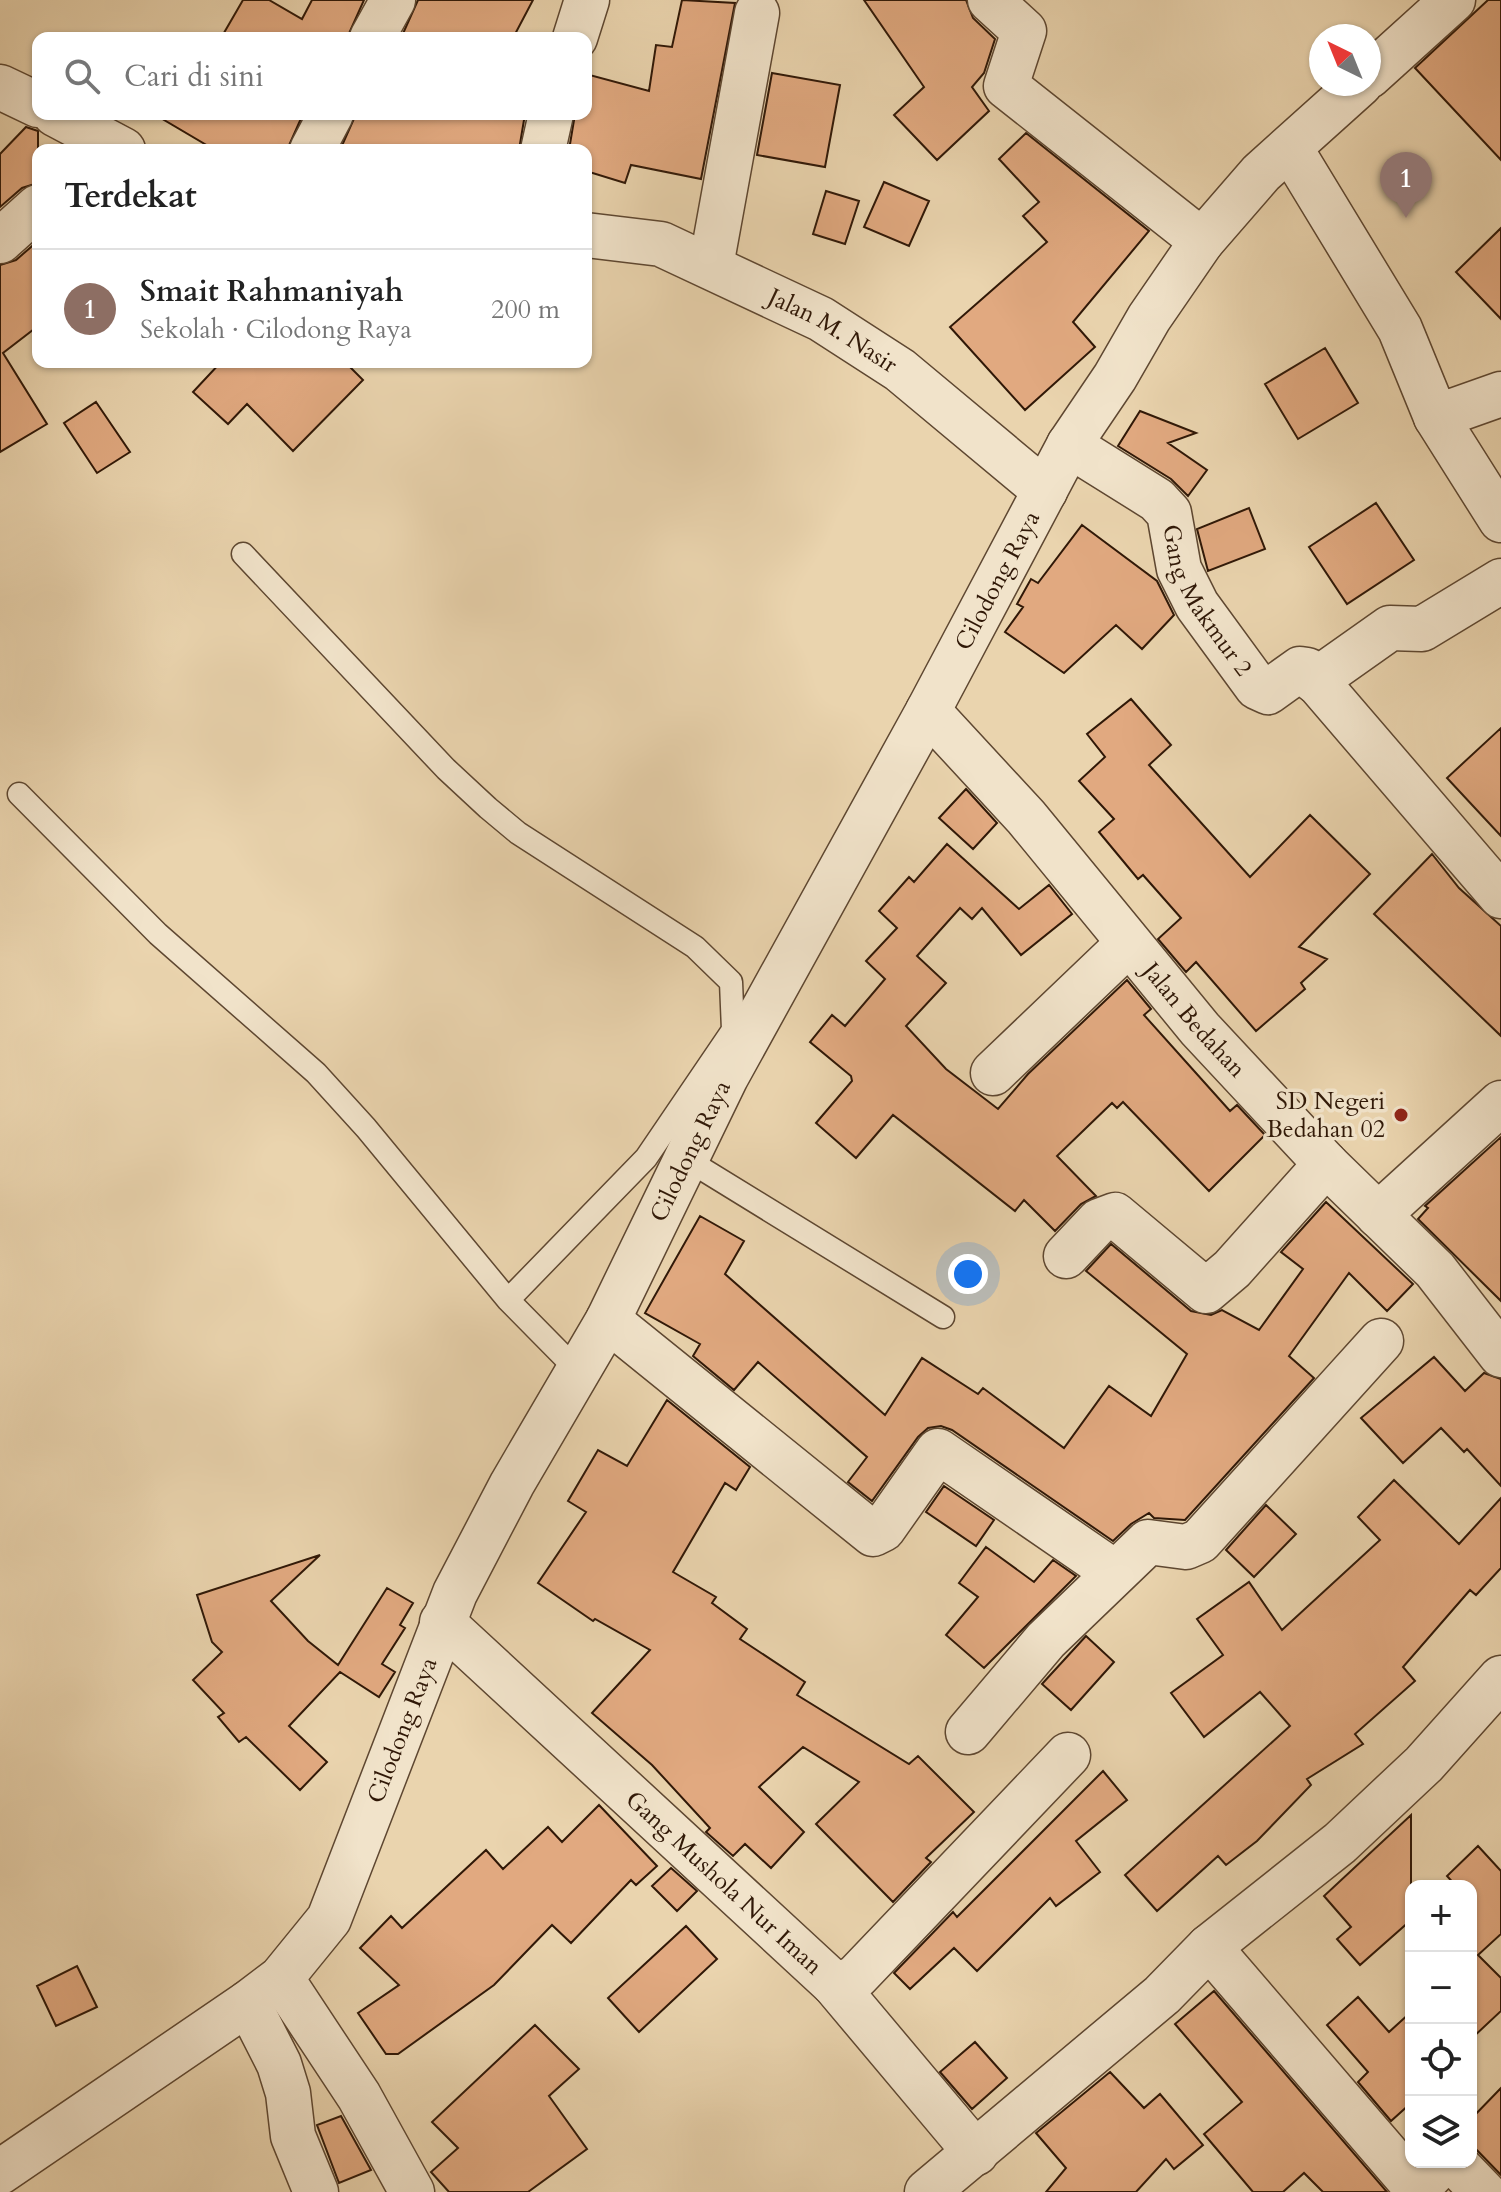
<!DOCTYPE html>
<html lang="id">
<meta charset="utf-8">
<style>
:root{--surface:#fff;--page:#f6f6f6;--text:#222;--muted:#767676;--line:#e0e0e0;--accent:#8f2418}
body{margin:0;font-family:Cardo,serif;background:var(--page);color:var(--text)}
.controls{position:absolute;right:24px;bottom:24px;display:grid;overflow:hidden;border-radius:16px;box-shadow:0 2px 6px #0004}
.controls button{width:72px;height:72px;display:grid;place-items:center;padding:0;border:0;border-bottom:2px solid var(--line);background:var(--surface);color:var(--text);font:40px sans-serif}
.compass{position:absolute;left:1309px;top:24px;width:72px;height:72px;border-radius:50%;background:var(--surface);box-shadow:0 2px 6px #0004;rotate:317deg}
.you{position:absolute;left:968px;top:1274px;width:28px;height:28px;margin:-20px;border:6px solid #fff;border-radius:50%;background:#1a73e8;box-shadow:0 0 0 12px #1a73e833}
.badge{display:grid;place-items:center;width:52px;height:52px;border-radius:50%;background:var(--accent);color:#fff;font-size:26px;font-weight:700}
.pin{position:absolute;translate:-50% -66px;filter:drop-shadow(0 2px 4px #0008)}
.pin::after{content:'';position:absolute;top:42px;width:28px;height:24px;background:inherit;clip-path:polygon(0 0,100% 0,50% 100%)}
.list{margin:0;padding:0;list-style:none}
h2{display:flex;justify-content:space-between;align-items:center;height:104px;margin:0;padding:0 32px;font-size:34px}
h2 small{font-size:26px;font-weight:400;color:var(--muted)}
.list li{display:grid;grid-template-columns:52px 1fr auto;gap:24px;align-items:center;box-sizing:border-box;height:120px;padding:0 32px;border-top:2px solid var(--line)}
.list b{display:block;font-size:30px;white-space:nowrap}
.list p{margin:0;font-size:26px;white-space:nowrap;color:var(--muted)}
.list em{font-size:26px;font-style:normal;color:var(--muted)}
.icon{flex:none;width:44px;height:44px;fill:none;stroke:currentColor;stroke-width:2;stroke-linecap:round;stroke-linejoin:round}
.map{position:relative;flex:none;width:1501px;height:2192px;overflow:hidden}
.search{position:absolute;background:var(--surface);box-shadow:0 2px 6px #0004;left:32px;top:32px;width:560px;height:88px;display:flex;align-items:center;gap:20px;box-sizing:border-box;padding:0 28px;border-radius:16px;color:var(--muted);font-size:30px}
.panel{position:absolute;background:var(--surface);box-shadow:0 2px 6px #0004;left:32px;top:144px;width:560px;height:224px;border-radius:16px}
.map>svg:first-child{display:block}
.building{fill:#e1a980;stroke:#301807;stroke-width:2}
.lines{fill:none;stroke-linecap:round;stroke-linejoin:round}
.service-casing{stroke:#5e4731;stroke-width:25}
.minor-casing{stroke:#5e4731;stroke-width:47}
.tertiary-casing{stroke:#5e4731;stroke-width:47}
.service{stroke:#f1e3ca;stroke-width:22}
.minor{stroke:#f1e3ca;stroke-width:44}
.tertiary{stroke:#f1e3ca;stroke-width:44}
.poi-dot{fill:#8f2418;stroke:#f1e3ca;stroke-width:3}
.labels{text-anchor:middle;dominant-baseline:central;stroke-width:7;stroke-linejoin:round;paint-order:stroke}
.street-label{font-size:24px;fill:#301807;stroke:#f1e3ca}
.poi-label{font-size:24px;fill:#301807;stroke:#f1e3ca;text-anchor:end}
</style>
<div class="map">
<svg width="1501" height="2192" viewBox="0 0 1501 2192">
<rect width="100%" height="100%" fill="#ead4ae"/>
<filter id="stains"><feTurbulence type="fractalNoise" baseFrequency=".0025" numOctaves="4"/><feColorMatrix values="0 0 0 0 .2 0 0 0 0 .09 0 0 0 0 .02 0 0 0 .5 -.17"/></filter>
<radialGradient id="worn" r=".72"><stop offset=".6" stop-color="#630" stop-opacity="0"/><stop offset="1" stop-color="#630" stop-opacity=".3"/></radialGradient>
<path class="building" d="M243,0H269L302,19L312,0H364L347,38H221Z
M418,0H533L513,38H401Z
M682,0L735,3L701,179L631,165L625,183L586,171V150H569L575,114H586V74L649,91L656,45L672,47Z
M864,0H966L973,18L995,39L984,73L972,87L989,111L937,160L894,115L924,87Z
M1488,0H1501V160L1415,68Z
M772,73L840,85L825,167L757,155Z
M154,114H303L287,150H215Z
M356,114H525L519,150H340Z
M26,127L38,131V183L22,188L0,207V154Z
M1026,133L1149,231L1073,322L1095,347L1025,410L950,327L1047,242L1023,216L1039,202L999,159Z
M884,182L929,201L909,246L864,227Z
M826,191L859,201L845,244L813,234Z
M1501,228V319L1456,272Z
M38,241V326L3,353L47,424L0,452V265L16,260Z
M1325,348L1358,403L1298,439L1265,384Z
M221,362H345L363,380L293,451L247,404L228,424L193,392Z
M96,402L130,452L97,473L64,423Z
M1140,411L1196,433L1168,443L1207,470L1188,496L1171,479L1118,446Z
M1376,503L1414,560L1347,604L1309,547Z
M1249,508L1265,549L1208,571L1197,529Z
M1082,525L1157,581L1174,615L1142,649L1116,625L1064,673L1005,632L1023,607L1017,604L1031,579L1038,583Z
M1131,699L1171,745L1149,765L1250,877L1310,815L1370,874L1299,947L1327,959L1301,983L1305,989L1256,1031L1196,962L1186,972L1158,939L1181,918L1143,875L1138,879L1099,832L1114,819L1079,781L1105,757L1087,734Z
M1501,728V836L1447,778Z
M966,789L997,823L973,849L939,818Z
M947,844L1019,909L1049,885L1072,914L1021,955L982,908L972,919L960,908L917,956L946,983L906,1026L946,1069L998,1109L1028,1074L1127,980L1151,1009L1144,1015L1230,1111L1237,1105L1265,1135L1209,1191L1123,1102L1117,1108L1112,1103L1057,1156L1096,1196L1081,1204L1055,1231L1024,1200L1015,1211L893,1115L856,1158L816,1123L852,1081L851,1076L810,1042L832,1015L845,1026L885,979L866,961L897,928L879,911L909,877L914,882Z
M1432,854L1459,888L1501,926V1036L1374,914Z
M1501,1137V1301L1418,1219L1428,1208L1425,1206Z
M1326,1202L1413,1284L1387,1311L1349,1273L1289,1356L1314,1378L1185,1520L1154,1518L1149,1513L1131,1524L1113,1541L952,1430L941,1426L928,1428L918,1437L872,1501L848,1482L867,1457L758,1362L734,1390L693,1356L700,1344L645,1313L700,1216L744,1241L725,1274L885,1415L922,1358L978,1394L983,1388L1064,1448L1109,1386L1151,1416L1187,1354L1086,1271L1111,1244L1191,1311L1211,1315L1222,1310L1259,1330L1303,1269L1281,1252Z
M1434,1357L1465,1391L1484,1373L1501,1379V1486L1467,1449L1464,1452L1441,1428L1403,1463L1361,1418Z
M667,1400L750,1467L736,1490L725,1483L673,1572L716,1597L712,1603L747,1629L740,1639L805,1682L797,1695L909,1764L918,1756L974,1812L926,1858L931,1862L893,1902L816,1824L859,1782L803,1747L759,1787L804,1832L771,1868L745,1844L733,1856L706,1832L710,1828L652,1765L592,1713L650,1650L595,1619L593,1621L538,1583L586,1512L568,1501L598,1450L627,1466Z
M1394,1480L1459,1544L1501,1498V1568L1476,1595L1470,1590L1403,1667L1415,1681L1355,1734L1363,1744L1307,1779L1311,1785L1257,1841L1226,1865L1218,1856L1157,1911L1125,1875L1290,1726L1260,1692L1204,1737L1171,1693L1223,1655L1197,1619L1249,1582L1282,1630L1380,1540L1358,1517Z
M944,1486L994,1520L976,1546L926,1512Z
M1266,1505L1296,1534L1254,1577L1226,1550Z
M986,1547L1034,1582L1053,1560L1076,1576L984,1668L946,1635L978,1597L959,1583Z
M320,1555L271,1601L308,1641L338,1665L387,1588L413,1603L400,1625L405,1628L382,1664L395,1672L379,1697L340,1672L289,1726L327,1762L300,1790L246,1737L239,1742L218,1717L224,1713L193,1680L222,1652L212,1642L197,1595Z
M1086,1636L1114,1662L1071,1710L1042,1684Z
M1103,1771L1127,1800L1076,1841L1100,1872L1056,1906L1050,1898L977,1971L954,1948L910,1989L894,1973L953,1912L957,1917Z
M599,1805L657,1866L636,1885L631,1880L571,1943L552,1925L494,1985L398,2054H386L358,2013L399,1985L360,1948L391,1916L402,1928L486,1850L503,1869L548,1827L562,1842Z
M1411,1815V1920L1360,1965L1337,1939L1351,1927L1324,1896Z
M1478,1846L1501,1871V1934L1478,1955L1501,1978V2011L1471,2039V1886H1456L1447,1876Z
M671,1868L697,1891L677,1911L652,1886Z
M686,1926L717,1959L639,2032L608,1998Z
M77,1966L97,2007L56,2026L37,1986Z
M1214,1991L1387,2192H1323L1304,2173L1283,2192H1253L1204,2134L1242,2102L1175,2024Z
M1358,1997L1389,2032L1411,2012V2103L1391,2121L1358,2082L1368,2072L1327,2025Z
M535,2025L579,2069L549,2096L587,2149L528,2192H449L431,2172L458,2148L432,2122Z
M975,2042L1007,2078L972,2109L940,2072Z
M1110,2072L1144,2108L1160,2094L1203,2145L1174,2169L1166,2159L1136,2192H1046L1066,2168L1036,2133Z
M1501,2088V2175L1471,2144V2119Z
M341,2116L371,2170L339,2183L317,2125Z"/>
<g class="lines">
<g class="service-casing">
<path id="service" d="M243,554L446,769L488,808L518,833L695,947L731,982L733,1030L646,1158L508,1300
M19,794L158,934L316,1073L366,1128L508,1300L578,1371
M686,1159L943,1317"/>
</g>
<g class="minor-casing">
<g id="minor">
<path d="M990,0L1024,31L1006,86L1202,241"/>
<path d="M372,38L393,0"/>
<path d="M575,38L587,0"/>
<path d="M1290,148L1400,329L1436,417L1501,394"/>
<path d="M312,150L331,114"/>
<path d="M543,150L551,114"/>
<path d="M0,241L38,207"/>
<path d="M711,266L757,13"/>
<path d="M1436,417L1501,520"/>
<path id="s1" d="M1069,445L1157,500L1169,513L1179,569L1197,605L1257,687L1268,692L1300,669L1307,670L1501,896"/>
<path d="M1315,681L1390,628L1422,629L1501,581"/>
<path id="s2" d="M928,711L1026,817L1200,1029L1326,1164L1435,1270L1501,1355"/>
<path d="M993,1073L1128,944"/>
<path d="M1378,1215L1501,1103"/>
<path d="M1066,1256L1099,1221L1115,1215L1206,1291L1232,1269L1326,1164"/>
<path d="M608,1320L873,1534L883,1529L938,1451L1114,1572"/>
<path id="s3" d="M442,1622L834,1984L843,1985L857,1976L1068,1755"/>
<path d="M968,1732L1046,1640L1148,1542L1186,1547L1200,1541L1381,1341"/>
<path d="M1209,1947L1417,2189"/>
<path d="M281,1978L359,2096L412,2192"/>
<path d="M834,1984L976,2153"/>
<path d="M248,2003L279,2064L288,2093L293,2136L316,2192"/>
<path d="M927,2192L1162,1995L1209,1947L1340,1843L1424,1764L1501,1678"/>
<path d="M1414,2192L1439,2166L1455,2163L1483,2192"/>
</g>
</g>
<g class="tertiary-casing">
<g id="tertiary">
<path d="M1369,76L1453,0"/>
<path d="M0,87L38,105"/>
<path d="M55,114L123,150"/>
<path id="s4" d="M586,235L661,244L821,319L900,370L1045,491"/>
<path id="s5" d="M0,2172L248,2003L281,1978L329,1919L455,1593L512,1484L608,1320L726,1077L928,711L1069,445L1115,377L1149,318L1202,241L1261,173L1360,84"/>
</g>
</g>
<use href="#service" class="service"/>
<use href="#minor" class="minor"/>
<use href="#tertiary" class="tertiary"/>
</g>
<circle class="poi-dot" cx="1401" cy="1115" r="8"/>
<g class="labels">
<g class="street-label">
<text stroke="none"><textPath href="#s4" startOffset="268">Jalan M. Nasir</textPath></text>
<text stroke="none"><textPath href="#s5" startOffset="1916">Cilodong Raya</textPath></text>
<text stroke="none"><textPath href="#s1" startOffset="218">Gang Makmur 2</textPath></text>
<text stroke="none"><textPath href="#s2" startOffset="408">Jalan Bedahan</textPath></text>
<text stroke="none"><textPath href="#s5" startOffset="1268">Cilodong Raya</textPath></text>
<text stroke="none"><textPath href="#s5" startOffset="620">Cilodong Raya</textPath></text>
<text stroke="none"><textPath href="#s3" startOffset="384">Gang Mushola Nur Iman</textPath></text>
</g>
<g class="poi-label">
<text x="1385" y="1101">SD Negeri<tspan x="1385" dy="28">Bedahan 02</tspan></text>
</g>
</g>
<rect width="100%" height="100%" filter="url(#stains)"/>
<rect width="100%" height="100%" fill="url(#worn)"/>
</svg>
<div class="controls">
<button>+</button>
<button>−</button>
<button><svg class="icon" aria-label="locate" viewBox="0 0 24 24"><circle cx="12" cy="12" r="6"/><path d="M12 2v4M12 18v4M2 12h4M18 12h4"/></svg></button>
<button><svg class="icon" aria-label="layers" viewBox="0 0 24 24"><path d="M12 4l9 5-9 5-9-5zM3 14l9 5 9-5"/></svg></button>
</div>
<svg class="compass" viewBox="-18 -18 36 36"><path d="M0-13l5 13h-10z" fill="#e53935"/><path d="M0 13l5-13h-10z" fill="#767676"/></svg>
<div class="you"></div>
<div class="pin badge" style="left:1406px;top:218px;background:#8d6e63">1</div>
<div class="search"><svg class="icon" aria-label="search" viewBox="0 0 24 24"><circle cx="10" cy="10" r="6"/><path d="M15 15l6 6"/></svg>Cari di sini</div>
<section class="panel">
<h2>Terdekat<small></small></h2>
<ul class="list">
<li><span class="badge" style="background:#8d6e63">1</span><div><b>Smait Rahmaniyah</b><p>Sekolah · Cilodong Raya</p></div><em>200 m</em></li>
</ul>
</section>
</div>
